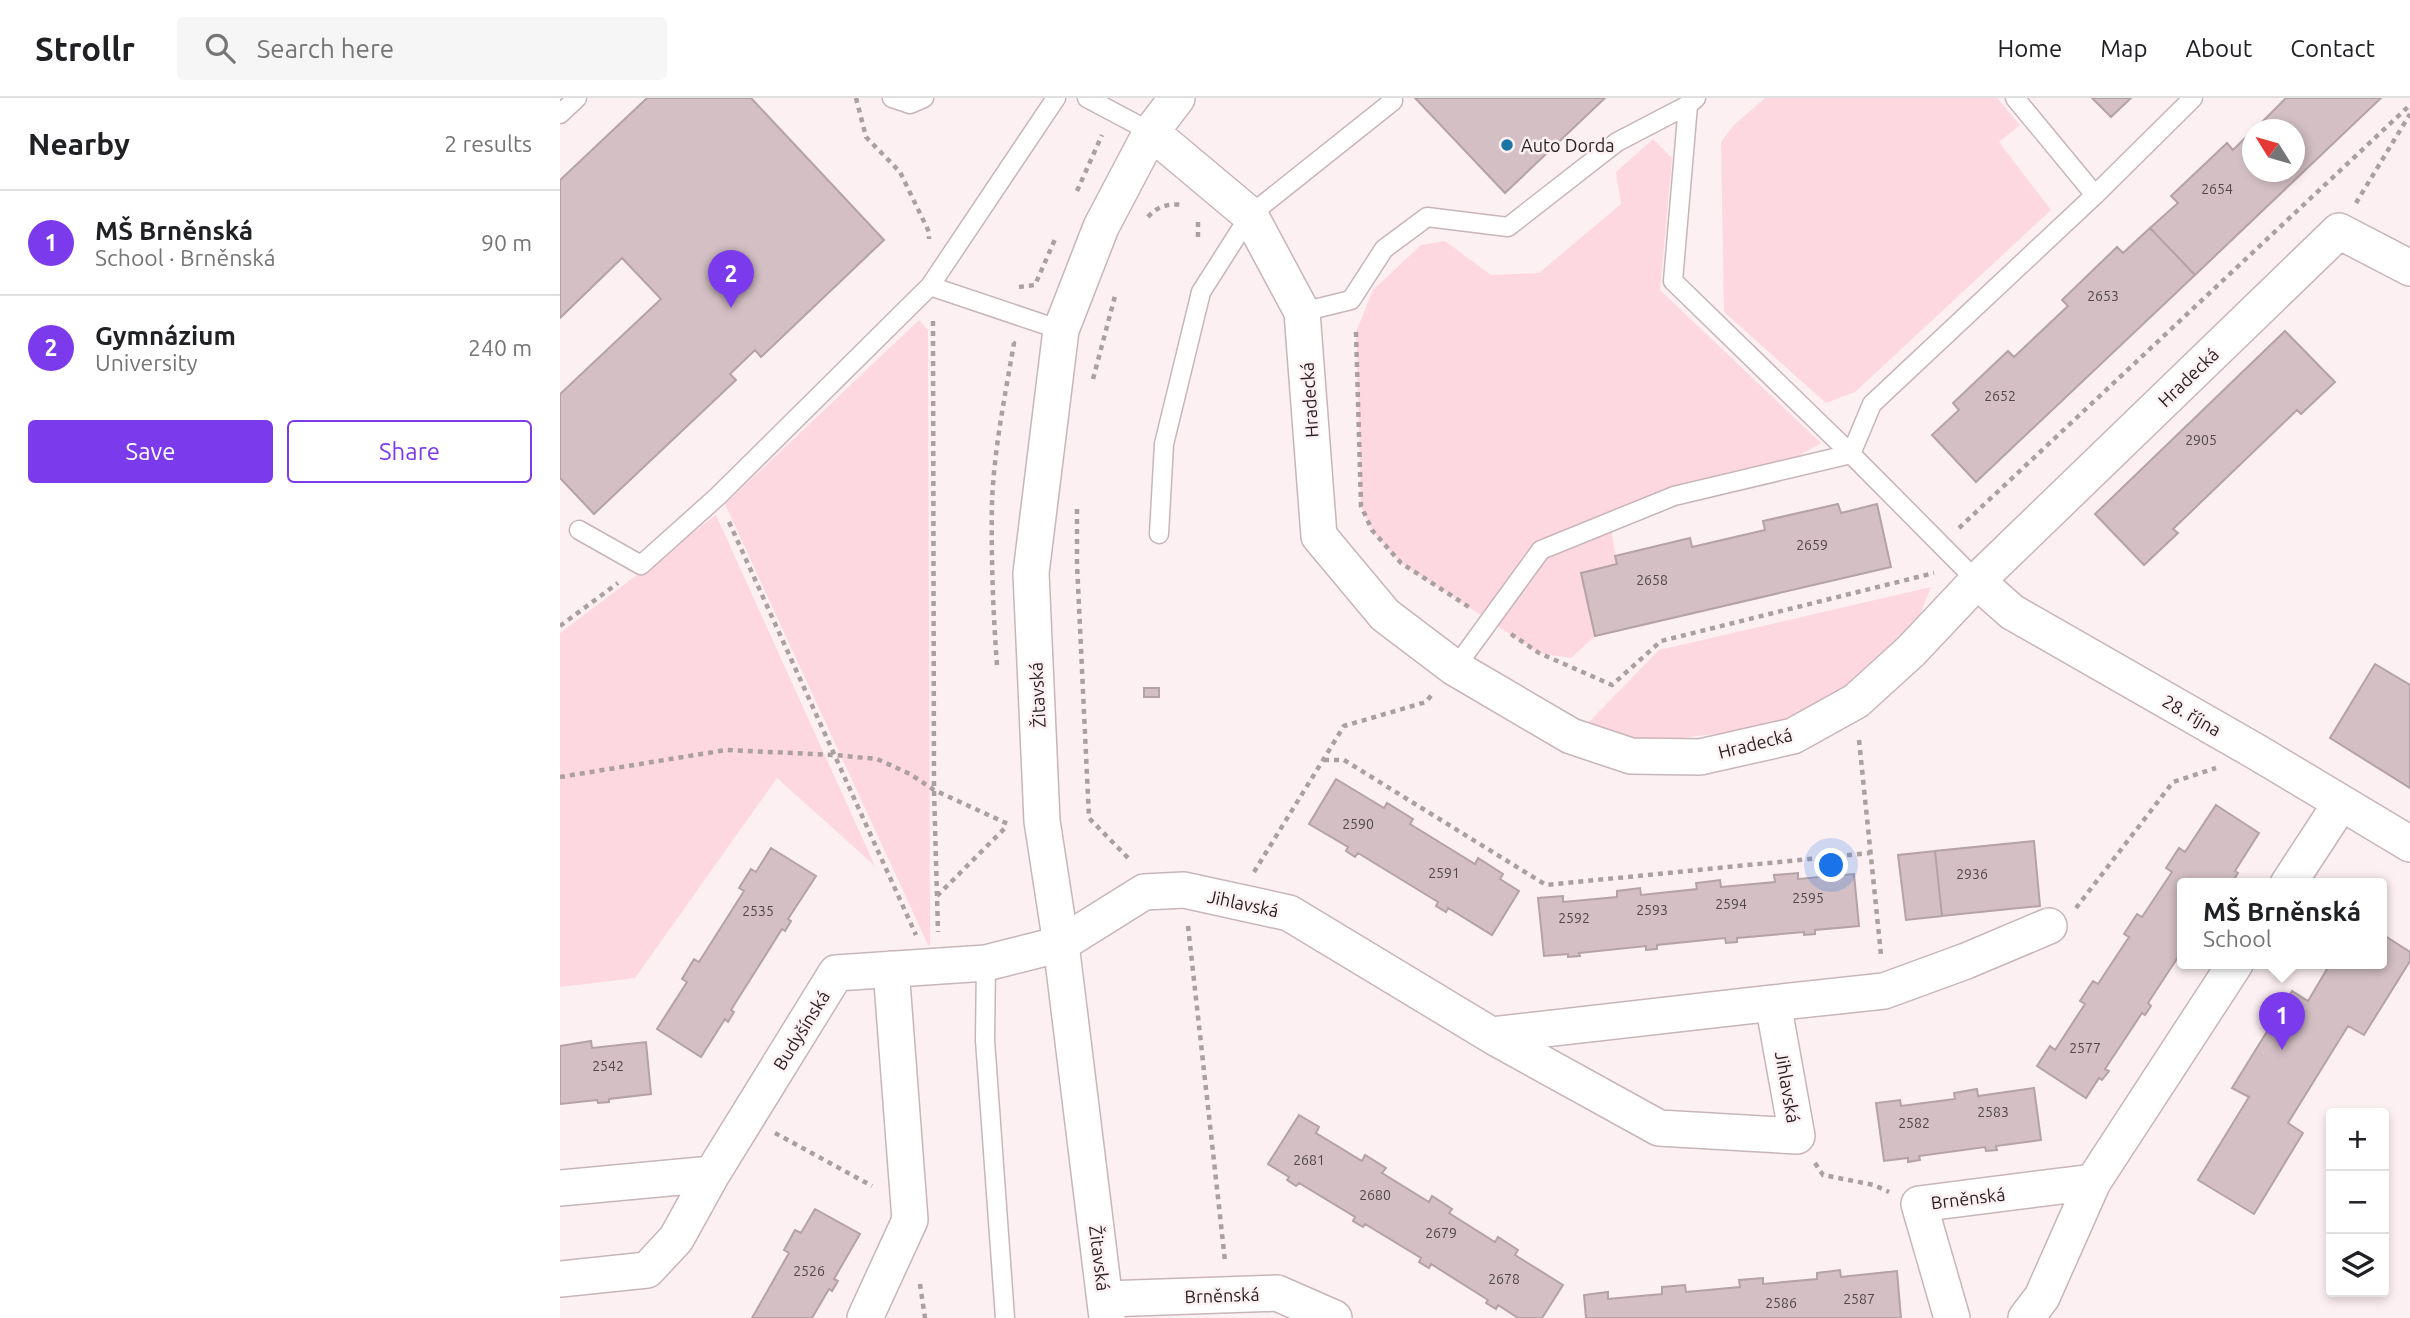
<!DOCTYPE html>
<meta charset="utf-8">
<style>
:root{--surface:#fff;--page:#f6f6f6;--text:#202124;--muted:#757577;--line:#e0e0e0;--accent:#7c3aed}
body{margin:0;font-family:Ubuntu,sans-serif;background:var(--page);color:var(--text)}
.controls{position:absolute;right:21px;bottom:21px;display:grid;overflow:hidden;border-radius:7px;box-shadow:0 4px 10px #0003}
.controls button{width:63px;height:63px;display:grid;place-items:center;padding:0;border:0;border-bottom:2px solid var(--line);background:var(--surface);color:var(--text);font:35px sans-serif}
.compass{position:absolute;left:1682px;top:21px;width:63px;height:63px;border-radius:50%;background:var(--surface);box-shadow:0 4px 10px #0003;rotate:307deg}
.you{position:absolute;left:1272px;top:768px;width:24px;height:24px;margin:-18px;border:5px solid #fff;border-radius:50%;background:#1a73e8;box-shadow:0 0 0 10px #1a73e833}
.badge{display:grid;place-items:center;width:46px;height:46px;border-radius:50%;background:var(--accent);color:#fff;font-size:23px;font-weight:700}
.pin{position:absolute;translate:-50% -58px;filter:drop-shadow(0 2px 4px #0008)}
.pin::after{content:'';position:absolute;top:37px;width:24px;height:21px;background:inherit;clip-path:polygon(0 0,100% 0,50% 100%)}
.popup{position:absolute;left:1617px;top:780px;width:210px;height:91px;box-sizing:border-box;display:grid;place-content:center;border-radius:7px;background:var(--surface);filter:drop-shadow(0 2px 5px #0005);font-size:23px;white-space:nowrap;color:var(--muted)}
.popup b{font-size:26px;color:var(--text)}
.popup::after{content:'';position:absolute;left:50%;top:100%;margin-left:-14px;border:14px solid transparent;border-top-color:var(--surface)}
.list{margin:0;padding:0;list-style:none}
h2{display:flex;justify-content:space-between;align-items:center;height:91px;margin:0;padding:0 28px;font-size:30px}
h2 small{font-size:23px;font-weight:400;color:var(--muted)}
.list li{display:grid;grid-template-columns:46px 1fr auto;gap:21px;align-items:center;box-sizing:border-box;height:105px;padding:0 28px;border-top:2px solid var(--line)}
.list b{display:block;font-size:26px;white-space:nowrap}
.list p{margin:0;font-size:23px;white-space:nowrap;color:var(--muted)}
.list em{font-size:23px;font-style:normal;color:var(--muted)}
.actions{display:flex;gap:14px;padding:21px 28px}
.actions a{flex:1;padding:16px 0;border:2px solid var(--accent);border-radius:7px;text-align:center;font-size:24px;color:var(--accent)}
.actions .main{background:var(--accent);color:#fff}
.icon{flex:none;width:38px;height:38px;fill:none;stroke:currentColor;stroke-width:2;stroke-linecap:round;stroke-linejoin:round}
.map{position:relative;flex:none;width:1850px;height:1220px;overflow:hidden}
header{display:flex;align-items:center;gap:42px;box-sizing:border-box;height:98px;padding:0 35px;background:var(--surface);border-bottom:2px solid var(--line)}
header strong{font-size:33px}
nav{display:flex;gap:38px;margin-inline-start:auto;font-size:24px}
.search{width:490px;height:63px;background:var(--page);display:flex;align-items:center;gap:18px;box-sizing:border-box;padding:0 24px;border-radius:7px;color:var(--muted);font-size:26px}
main{display:flex}
aside{flex:1;background:var(--surface)}
.map>svg:first-child{display:block}
.green{fill:#fed8e1}
.building{fill:#d3bfc4;stroke:#b5a2a6;stroke-width:2}
.lines{fill:none;stroke-linecap:round;stroke-linejoin:round}
.lane-casing{stroke:#c8b5b9;stroke-width:21}
.street-casing{stroke:#c8b5b9;stroke-width:38}
.path{stroke:#aa9fa1;stroke-width:4.5;stroke-dasharray:5 5;stroke-linecap:butt}
.lane{stroke:#fff;stroke-width:18}
.street{stroke:#fff;stroke-width:35}
.poi-dot{fill:#1b75a4;stroke:#fdf0f3;stroke-width:2.5}
.labels{text-anchor:middle;dominant-baseline:central;stroke-width:5;stroke-linejoin:round;paint-order:stroke}
.number-label{font-size:14px;fill:#51474a}
.poi-label{font-size:18px;fill:#261f21;stroke:#fdf0f3;text-anchor:start}
.street-label{font-size:18px;fill:#261f21;stroke:#fdf0f3}
</style>
<header>
<strong>Strollr</strong>
<div class="search"><svg class="icon" aria-label="search" viewBox="0 0 24 24"><circle cx="10" cy="10" r="6"/><path d="M15 15l6 6"/></svg>Search here</div>
<nav><a>Home</a><a>Map</a><a>About</a><a>Contact</a></nav>
</header>
<main>
<aside>
<h2>Nearby<small>2 results</small></h2>
<ul class="list">
<li><span class="badge">1</span><div><b>MŠ Brněnská</b><p>School · Brněnská</p></div><em>90 m</em></li>
<li><span class="badge">2</span><div><b>Gymnázium</b><p>University</p></div><em>240 m</em></li>
</ul>
<div class="actions"><a class="main">Save</a><a>Share</a></div>
</aside>
<div class="map">
<svg width="1850" height="1220" viewBox="0 0 1850 1220">
<rect width="100%" height="100%" fill="#fdf0f3"/>
<path class="green" d="M1205,0H1437L1460,27L1439,44L1491,112L1295,294L1266,305L1164,214L1161,44L1174,27Z
M1093,41L1112,60L1100,192L1261,345L1207,376L1114,398L1051,431L1057,466L1021,475L1035,538L1011,560L979,555L841,465L812,432L801,408L796,234L813,192L861,147L885,143L931,177L979,175L1061,106L1056,74Z
M359,222L368,232L370,847H368L165,406Z
M156,417L315,768L217,680L75,880L0,889V535Z
M1371,489L1360,516L1348,536L1299,580L1261,608L1202,630L1089,644L1048,638L1027,626L1099,552Z"/>
<path class="building" d="M87,0H191L324,142L201,259L195,252L170,276L176,282L34,416L0,380V296L101,201L62,160L0,220V82Z
M855,0H1045L945,95Z
M1532,0H1571L1551,19Z
M1726,0H1821L1635,177L1590,130L1618,105L1611,98L1667,45L1673,52L1692,33V74H1734V32H1694Z
M1590,130L1635,177L1416,384L1372,337L1399,312L1393,305L1448,253L1454,259L1508,208L1502,202L1557,149L1563,155Z
M1725,233L1775,284L1741,316L1737,312L1613,431L1618,435L1584,467L1535,416Z
M1278,406L1281,415L1317,406L1331,469L1035,538L1021,475L1057,466L1055,458L1130,440L1132,449L1205,432L1203,423Z
M1815,566L1850,587V690L1770,640Z
M584,590H599V599H584Z
M776,681L824,710L827,705L853,721L850,726L915,766L918,760L943,776L940,781L959,793L932,837L888,810L886,814L876,808L878,804L798,755L795,759L786,753L788,749L749,726Z
M1656,707L1699,735L1675,773L1678,775L1672,785L1669,782L1666,786H1622V853L1588,905L1591,908L1585,917L1582,915L1545,971L1549,973L1542,982L1539,980L1526,1000L1477,968L1490,948L1495,952L1525,906L1520,903L1533,883L1538,886L1569,839L1564,836L1577,816L1582,819L1612,774L1606,770L1619,750L1625,754Z
M1474,743L1480,808L1382,818L1375,753Z
M211,750L256,778L228,821L231,823L225,833L222,831L171,912L174,914L168,924L165,921L141,959L97,931L127,884L122,881L134,861L139,864L184,793L179,790L191,771L196,774Z
M1375,753L1382,818L1346,822L1338,757Z
M1238,775V781L1294,776L1299,828L1255,832V836L1244,837V834L1177,840V844L1166,845L1165,840L1097,847V851L1086,852V848L1019,855L1020,858L1008,859V856L984,858L978,800L1003,798V804L1057,799V793L1080,790L1081,797L1137,791L1136,785L1160,782L1161,789L1215,784L1214,777Z
M1822,836L1850,854V863L1804,937L1788,928L1728,1025L1743,1035L1694,1116L1638,1082L1689,999L1672,990L1732,893L1748,903L1770,866H1822Z
M31,943L32,950L86,944L91,996L49,1001V1004L38,1005L37,1002L0,1006V948Z
M1474,990L1481,1042L1436,1048L1437,1052L1426,1053L1425,1049L1359,1058L1360,1062L1348,1064V1060L1324,1063L1316,1005L1340,1002L1341,1008L1395,1001L1394,995L1417,991L1418,998Z
M739,1017L759,1029L756,1035L802,1063L805,1057L826,1070L822,1075L869,1104L872,1098L892,1111L889,1115L935,1144L938,1139L958,1152L955,1157L1003,1187L982,1220H958L938,1207L936,1211L926,1205L928,1202L871,1166L869,1170L859,1164L861,1160L805,1126L803,1129L793,1123L795,1119L739,1085L736,1088L727,1082L729,1079L708,1066Z
M255,1111L300,1136L274,1181L278,1183L272,1193L269,1191L252,1220H192L229,1155L224,1152L235,1132L241,1135Z
M1280,1172L1281,1179L1337,1173L1341,1220H1026L1024,1197L1048,1194V1201L1102,1196V1189L1125,1187L1126,1194L1180,1189L1179,1182L1203,1180V1186L1257,1181V1175Z"/>
<g class="lines">
<g class="lane-casing">
<path id="lane" d="M332,0L350,6L364,0
M496,0L370,188L501,232
M527,0L591,34
M1136,0L1128,7L1113,183L1291,356L1312,306L1535,97L1455,0
M0,16L17,0
M1535,97L1633,0
M742,214L791,202L824,151L867,119L948,129L1057,44L1128,7
M19,432L81,467L158,398L370,188
M599,436L604,346L641,194L690,117L833,3
M895,570L981,452L1114,398L1291,356L1417,483
M426,865L425,942L445,1220"/>
</g>
<g class="street-casing">
<path id="street" d="M591,34L690,117L742,214L759,438L825,517L895,570L1011,638L1071,658L1140,659L1233,638L1296,603L1351,553L1417,483L1779,133L1850,170
M1417,483L1452,514L1700,656L1850,746
M1728,786L1781,705
M1213,905L1324,893L1406,863L1489,828
M1533,1084L1675,866
M0,1090L152,1076L276,875L426,865L501,846L584,794L624,792L729,815L936,940L1099,1030L1237,1038L1213,905L932,937
M0,1181L87,1172L116,1141L152,1076
M545,1201L717,1195L774,1220
M305,1220L350,1122L331,871
M547,1220L501,846L482,723L471,475L501,232L541,129L591,34L617,0
M1392,1220L1359,1106L1533,1084L1482,1199L1466,1220"/>
</g>
<path class="path" d="M296,0L306,39L340,74L369,134V141
M517,93L542,37
M1796,105L1850,16
M588,119C597,108 610,105 623,107
M638,139V122
M459,189L475,187L496,139
M373,223L374,692L378,834
M796,234L801,408L812,432L841,465L909,509
M533,281L555,198
M517,411V466L529,720L571,763
M169,424L356,837
M1399,430L1850,7
M0,528L58,485
M951,536L979,555L1052,587L1101,543L1374,475
M437,567C433,513 431,459 432,405C434,351 445,298 454,245L451,243
M1299,642L1321,857
M764,662H784L986,787L1310,755
M0,679L166,652L275,657L317,661L350,676L374,692L448,726
M694,774L784,628L866,604L873,595
M377,798L447,728
M1516,810L1613,684L1656,670
M628,828L665,1163
M215,1035L312,1088
M1255,1065L1263,1077L1314,1087L1329,1094
M360,1186L365,1220"/>
<use href="#lane" class="lane"/>
<use href="#street" class="street"/>
</g>
<circle class="poi-dot" cx="947" cy="47" r="7"/>
<g class="labels">
<g class="number-label">
<text x="1657" y="91">2654</text>
<text x="1543" y="198">2653</text>
<text x="1440" y="298">2652</text>
<text x="1641" y="342">2905</text>
<text x="1252" y="447">2659</text>
<text x="1092" y="482">2658</text>
<text x="798" y="726">2590</text>
<text x="884" y="775">2591</text>
<text x="1412" y="776">2936</text>
<text x="1248" y="800">2595</text>
<text x="1171" y="806">2594</text>
<text x="1092" y="812">2593</text>
<text x="198" y="813">2535</text>
<text x="1014" y="820">2592</text>
<text x="1525" y="950">2577</text>
<text x="48" y="968">2542</text>
<text x="1433" y="1014">2583</text>
<text x="1354" y="1025">2582</text>
<text x="749" y="1062">2681</text>
<text x="815" y="1097">2680</text>
<text x="881" y="1135">2679</text>
<text x="249" y="1173">2526</text>
<text x="944" y="1181">2678</text>
<text x="1299" y="1201">2587</text>
<text x="1221" y="1205">2586</text>
</g>
<g class="poi-label">
<text x="961" y="47">Auto Dorda</text>
</g>
<g class="street-label">
<text transform="translate(1628 279) rotate(-44)">Hradecká</text>
<text transform="translate(749 302) rotate(-94)">Hradecká</text>
<text transform="translate(477 597) rotate(-93)">Žitavská</text>
<text transform="translate(1632 617) rotate(30)">28. října</text>
<text transform="translate(1195 645) rotate(-14)">Hradecká</text>
<text transform="translate(683 805) rotate(12)">Jihlavská</text>
<text transform="translate(241 932) rotate(-58)">Budyšínská</text>
<text transform="translate(1228 989) rotate(80)">Jihlavská</text>
<text transform="translate(1408 1100) rotate(-7)">Brněnská</text>
<text transform="translate(540 1160) rotate(83)">Žitavská</text>
<text transform="translate(662 1197) rotate(-2)">Brněnská</text>
</g>
</g>
</svg>
<div class="controls">
<button>+</button>
<button>−</button>
<button><svg class="icon" aria-label="layers" viewBox="0 0 24 24"><path d="M12 4l9 5-9 5-9-5zM3 14l9 5 9-5"/></svg></button>
</div>
<svg class="compass" viewBox="-18 -18 36 36"><path d="M0-13l5 13h-10z" fill="#e53935"/><path d="M0 13l5-13h-10z" fill="#757577"/></svg>
<div class="you"></div>
<div class="pin badge" style="left:1722px;top:952px">1</div>
<div class="popup"><b>MŠ Brněnská</b>School</div>
<div class="pin badge" style="left:171px;top:210px">2</div>
</div>
</main>
